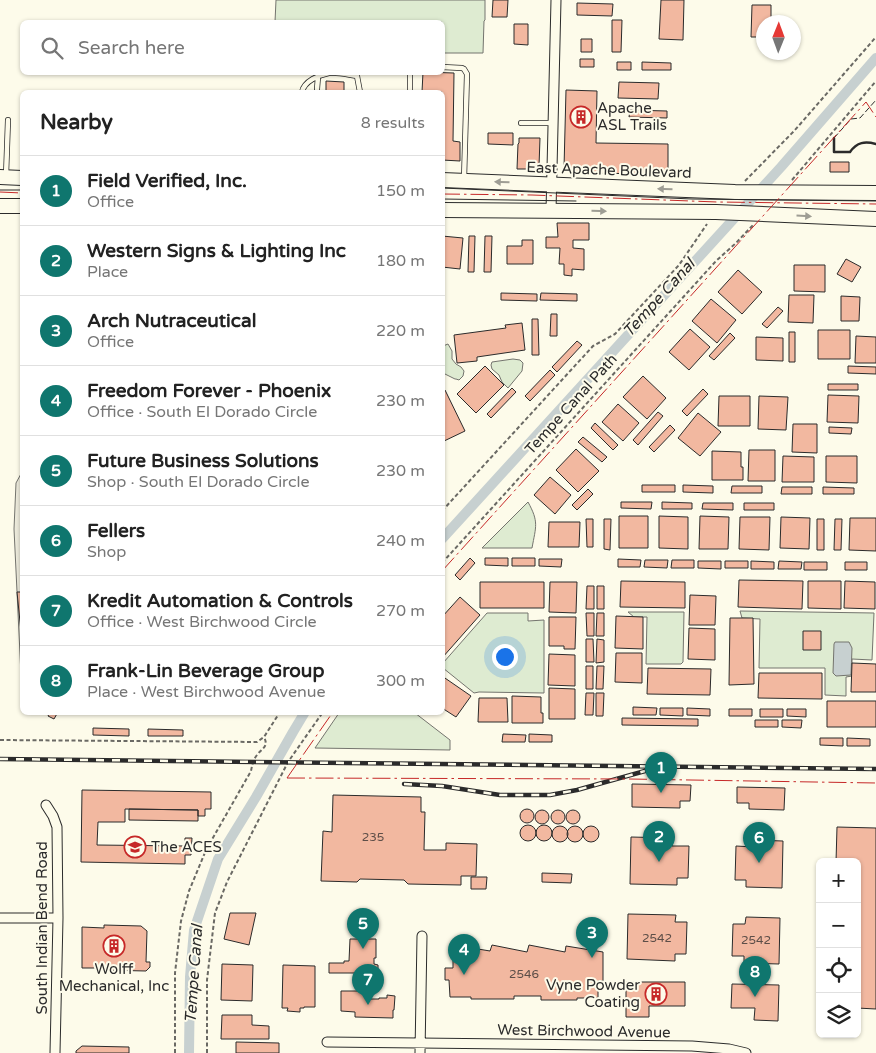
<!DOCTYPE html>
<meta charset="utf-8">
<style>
:root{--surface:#fff;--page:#f2f2f2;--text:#222;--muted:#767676;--line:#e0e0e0;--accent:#0f766e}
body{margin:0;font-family:"Varela Round",sans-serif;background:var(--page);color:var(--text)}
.controls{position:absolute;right:15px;bottom:15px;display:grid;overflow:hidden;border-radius:8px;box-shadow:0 1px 4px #0004}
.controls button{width:45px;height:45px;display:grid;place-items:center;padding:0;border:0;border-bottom:1px solid var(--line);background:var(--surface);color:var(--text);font:25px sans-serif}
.compass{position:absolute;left:756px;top:15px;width:45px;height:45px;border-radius:50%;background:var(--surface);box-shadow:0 1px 4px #0004;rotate:1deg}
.you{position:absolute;left:504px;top:656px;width:18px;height:18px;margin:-12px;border:4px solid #fff;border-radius:50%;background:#1a73e8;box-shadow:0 0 0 8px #1a73e833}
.badge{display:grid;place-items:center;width:32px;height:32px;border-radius:50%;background:var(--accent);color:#fff;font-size:16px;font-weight:700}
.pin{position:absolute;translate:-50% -41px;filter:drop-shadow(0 1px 2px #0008)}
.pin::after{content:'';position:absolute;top:26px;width:18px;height:15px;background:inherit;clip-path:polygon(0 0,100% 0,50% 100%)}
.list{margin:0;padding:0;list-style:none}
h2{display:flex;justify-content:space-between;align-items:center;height:65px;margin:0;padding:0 20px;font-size:21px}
h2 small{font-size:16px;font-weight:400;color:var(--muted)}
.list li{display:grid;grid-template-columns:32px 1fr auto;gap:15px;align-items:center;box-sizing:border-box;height:70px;padding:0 20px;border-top:1px solid var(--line)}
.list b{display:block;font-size:19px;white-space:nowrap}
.list p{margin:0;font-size:16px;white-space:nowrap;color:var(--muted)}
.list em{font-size:16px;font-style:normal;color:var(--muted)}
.icon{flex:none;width:28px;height:28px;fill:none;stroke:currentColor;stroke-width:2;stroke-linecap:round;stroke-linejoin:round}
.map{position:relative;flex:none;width:876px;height:1053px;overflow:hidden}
.search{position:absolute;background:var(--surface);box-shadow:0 1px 4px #0004;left:20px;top:20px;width:425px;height:55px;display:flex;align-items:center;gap:12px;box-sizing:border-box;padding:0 18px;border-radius:8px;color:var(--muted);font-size:19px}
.panel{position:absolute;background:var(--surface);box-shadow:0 1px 4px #0004;left:20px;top:90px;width:425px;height:625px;border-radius:8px}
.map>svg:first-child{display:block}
.green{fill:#deebd1;stroke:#74746e}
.parking{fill:#eceadb;stroke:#74746e}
.water{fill:#c7d0d0;stroke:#74746e}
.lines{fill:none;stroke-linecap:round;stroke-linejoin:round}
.canal{stroke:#c7d0d0;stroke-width:10}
.building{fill:#f2b8a0;stroke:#2b2b2b}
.lane-casing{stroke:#2b2b2b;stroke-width:6}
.street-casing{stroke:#2b2b2b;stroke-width:11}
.primary-casing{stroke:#2b2b2b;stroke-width:16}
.path{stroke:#6a6964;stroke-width:2;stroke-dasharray:4 2.5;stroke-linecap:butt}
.lane{stroke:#fdfbea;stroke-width:4.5}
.street{stroke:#fdfbea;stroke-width:9}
.primary{stroke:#fdfbea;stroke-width:14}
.tram{stroke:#2b2b2b;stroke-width:1}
.rail-casing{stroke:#2b2b2b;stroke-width:4.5}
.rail{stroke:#fdfbea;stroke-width:2.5;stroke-dasharray:8;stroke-linecap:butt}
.fence{stroke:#2b2b2b;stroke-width:1;stroke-dasharray:6 2.5;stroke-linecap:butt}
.wall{stroke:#2b2b2b;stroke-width:2.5}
.power{stroke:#c62828;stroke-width:1;stroke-dasharray:18 4 2.5 4;stroke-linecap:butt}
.oneway{fill:#9e9d94}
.labels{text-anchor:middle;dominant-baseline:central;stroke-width:4;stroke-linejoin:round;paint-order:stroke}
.number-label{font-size:12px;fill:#5d4e48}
.poi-label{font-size:15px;fill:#2b2b2b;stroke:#fdfbea;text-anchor:start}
.street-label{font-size:15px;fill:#2b2b2b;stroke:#fdfbea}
.water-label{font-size:16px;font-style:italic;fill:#2b2b2b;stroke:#fdfbea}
</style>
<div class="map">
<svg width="876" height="1053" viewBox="0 0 876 1053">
<rect width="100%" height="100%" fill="#fdfbea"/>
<path class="green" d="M276,0H485V20L484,21L483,53H443L442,22H275Z
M448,344L452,351V359L456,364L461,367L464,371L463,376L459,380L456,379H455L443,373V346Z
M513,359L520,360L523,363L522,371L508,388L502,382L499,375L492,369L491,365L492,362Z
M528,502C539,522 536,526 532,548H482Z
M740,611L874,613L872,660L852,659V676L846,677V696L825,695V668H759L760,619L742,618Z
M628,612H684L683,662L681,664H646L647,617H634Z
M487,613H528V621L544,620V693L479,692L474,693L443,668V663Z
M339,713H415L450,740V750L315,748Z"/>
<path class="parking" d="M22,472V696L14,529L16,483Z"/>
<path class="water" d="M835,642H849L852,648L851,675L836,676L833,673L834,644Z"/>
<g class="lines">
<path class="canal" d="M442,539L781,167L876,58
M189,1053L190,977L194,930L218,859L256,797L293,732L305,712"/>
</g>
<path class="building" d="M493,0H508L507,17H492Z
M661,0H684L683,40L659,39Z
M577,3L613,4L612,16L577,15Z
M752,5H771V22H764V37H751Z
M612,20H622L621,52H612Z
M514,24H528V45L514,44Z
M581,39H592V52H581Z
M580,59H594V67H580Z
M617,62H631V70H617Z
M642,62L671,63V70H642Z
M423,72L454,73L453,141L460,142V161L442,160V92H422Z
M326,81L344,82V92H326Z
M619,82L659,83L658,99L618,98Z
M566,90L597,91L596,143L668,144V174L572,173L564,168Z
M630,110L667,111V118L629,117Z
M488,133H513V145L488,144Z
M519,138H540L539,166H531V169H517L518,144L519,143Z
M830,162H849V172H830Z
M557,223H589V240H573V248L584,249V270L572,269V276L564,275V264H559L560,248H546V237H558Z
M442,236L463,238L460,269L442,267Z
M469,236H475L474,272H468Z
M485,236H492L491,272H484Z
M522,240H533V264H507V246H522Z
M846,259L861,267L852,282L837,274Z
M794,265H825V292L794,291Z
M738,270L762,292L742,314L718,292Z
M501,293L537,294V301L501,300Z
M541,293L577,294V301L540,300Z
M789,295H814L813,323L788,322Z
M841,296L860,297L859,321H841Z
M711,299L736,320L717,343L692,321Z
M778,307L783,311L767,328L762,324Z
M551,314H557V336H550Z
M532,319H538L539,355H532Z
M522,323L525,350L477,357V361L457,363L454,335L506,328L505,325Z
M690,329L710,347L689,370L669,352Z
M818,330H850V359H818Z
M789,332H795V362H789Z
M730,333L735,338L714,360L709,356Z
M856,336L876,337V363H855Z
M756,337L783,338V361L756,360Z
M577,341L582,345L557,372L552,367Z
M485,366L504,385L476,413L457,394Z
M848,366L876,367V374L848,373Z
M550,370L555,375L530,401L525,396Z
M643,376L666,398L647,419L623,397Z
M828,384H858V390H828Z
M512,388L516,392L491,418L487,414Z
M703,389L708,394L687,416L682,411Z
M445,390L465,431L442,442V391Z
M828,395L859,396L858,423L827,422Z
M719,396H750V426H718Z
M759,396L788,397L786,430L758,429Z
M618,404L639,423L623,441L602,422Z
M658,412L663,416L638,445L633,440Z
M698,413L721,432L700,456L678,438Z
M595,423L618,445L613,450L591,428Z
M793,424H817V453L792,452Z
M670,425L675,430L654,452L649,447Z
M829,427L852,428L851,434L829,433Z
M583,437L607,457L602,462L578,442Z
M576,449L599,471L578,492L556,470Z
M749,450H775V481H748Z
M712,451L741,452V467H743V480H712Z
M783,456L814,457V482H782Z
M826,456H857V483L826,482Z
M550,477L571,495L555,514L534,495Z
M642,485H675V492H642Z
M683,485L713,486V493L683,492Z
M732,486H762V493H731Z
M782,487H812V494H781Z
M823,487L854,488V494H823Z
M588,489L593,494L577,510L572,505Z
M621,502H652L651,509L621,508Z
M662,502L692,503V509H662Z
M703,503H733V510L702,509Z
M744,503H774V510H744Z
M619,516H648V548H619Z
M659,516L688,517V549L659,548Z
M700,516L729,517L728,549H699Z
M740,517H770L769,550L739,549Z
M781,517L810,518L809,549L780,548Z
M850,518H876V551L849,550Z
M586,519H593V547H587Z
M604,519H611L610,550L604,549Z
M817,519H824V550H817Z
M835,519H842L841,550H834Z
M549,522H580L579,547H548Z
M470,558L475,563L460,580L455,575Z
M485,558H508V566L485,565Z
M512,558H535V566H512Z
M539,559H562L561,567L539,566Z
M618,559L641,560L640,567H618Z
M645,560H668L667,568L644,567Z
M672,560H694V568H671Z
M698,561H721V569L698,568Z
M725,561H748V568H725Z
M751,561L774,562V569H751Z
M779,561L802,562L801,569H778Z
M804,562H827V570H804Z
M845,562H867V570H845Z
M739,580L803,581L802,609L738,607Z
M621,581L685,582V608L620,607Z
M808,581H841V609L808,608Z
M845,581L875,582V609L844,608Z
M480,582H544V608H480Z
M550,582H577L576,613L549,612Z
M587,586H594V609H586Z
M597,586H604V609H597Z
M17,592H22V631L21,632Z
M690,595L716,596L715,625H689Z
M460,597L480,615L442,658V617Z
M586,613H594V636H587Z
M597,613H604V636H596Z
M616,616L643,617V649L615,648Z
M549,617H576L575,649H564V646H549Z
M730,618H753L754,684L729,685Z
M689,628L715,629V660L688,659Z
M803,631H821V650H803Z
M586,639H593L594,662H586Z
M597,639L604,640V662L596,663Z
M616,653H642V683L615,682Z
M549,654L575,655V686L548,685Z
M852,663L876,664V692H851Z
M586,666H593V689H586Z
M597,666H604L603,689H596Z
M648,668L711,669L710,695L647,694Z
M759,673H822V699L758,698Z
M442,676L471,696L456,717L442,708Z
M549,688L575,689V719H549Z
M586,693H594L593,715H585Z
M596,693H604L603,716H596Z
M512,696L541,697V713H543V723H512Z
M479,698H507L508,722H478Z
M827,701H876V727H827Z
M633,707L657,708L656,715H633Z
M660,708H683V716L660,715Z
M687,708L710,709V716L687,715Z
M729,709H752V716H729Z
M760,709H783V717H760Z
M787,709H806V717L787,716Z
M50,712H58L54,719L48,716Z
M622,718L698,719V726L622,725Z
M755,720H778V727H755Z
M782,720H802L801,728L782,727Z
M93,728L129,729V736L93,735Z
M148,729L183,730V736H148Z
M503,734L526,735L525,742H502Z
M529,734L552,735V742H529Z
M820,738H843V746L820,745Z
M847,738L870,739V746H847Z
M632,784L691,785L690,801H680V808L632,807Z
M737,787L785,788L784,810L749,809V803H737Z
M82,790L211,792V809H205V816H198V810L125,809V822H98L97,845L185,846V838H192L191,855H185V864L81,862Z
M333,795L421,797V812H425L424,850H446V843L477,844L476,876H461V885L408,884L404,880L360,879L357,882L321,881L323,831L332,832Z
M129,809L198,810V821L129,820Z
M520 816a7 7 0 1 1 14 0a7 7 0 1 1-14 0Z
M535 817a7 7 0 1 1 14 0a7 7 0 1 1-14 0Z
M551 817a7 7 0 1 1 14 0a7 7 0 1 1-14 0Z
M566 817a7 7 0 1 1 14 0a7 7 0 1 1-14 0Z
M536 833a8 8 0 1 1 16 0a8 8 0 1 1-16 0Z
M520 833a8 8 0 1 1 16 0a8 8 0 1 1-16 0Z
M552 834a8 8 0 1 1 16 0a8 8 0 1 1-16 0Z
M567 834a8 8 0 1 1 16 0a8 8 0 1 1-16 0Z
M583 834a8 8 0 1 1 16 0a8 8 0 1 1-16 0Z
M837,827L876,828V1009L857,1008V862H836Z
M631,837L672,838V846H689L688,878H677V885L630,884Z
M754,840L783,841L782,888L746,887V880H735L736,846L754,847Z
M542,873L572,874L571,883L542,882Z
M471,877H487L486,889H471Z
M230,913H256L249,945L224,939Z
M628,914L676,915L675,922H687L686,954H675V961L627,959Z
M746,917L780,918L779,964L744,963V956H732L733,924H745Z
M104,925L141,926L147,931L146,962H150V967L146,971L101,970L100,968H82V927L104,928Z
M350,939H376V958H374V964L378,965V973H329V963H344V961H349Z
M492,945L527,952L529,945L565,952L566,946L603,952V981H598V998H577V1000H541V996H514V999H471V997H450L449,980H445V968H453V954L477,958L478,949L490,951Z
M222,964L253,965L252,1001L221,1000Z
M283,965L315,966V1007H304V1008H300V1012L287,1011L288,1008H282Z
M626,982H685V1006H649V1017H626Z
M732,984L779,985L778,1021L754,1020L755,1008H731Z
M341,991H368L369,999H379V998H387V995L395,996L394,1010H393V1018L355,1017V1012L341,1011Z
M222,1015H252V1025L269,1026V1039H221Z
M236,1042L279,1043V1053H236Z
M82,1046L129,1047V1053H76V1051Z"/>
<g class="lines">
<g class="lane-casing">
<path id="lane" d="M442,67L462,68L464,69L467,74L464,180
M317,89L318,77
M302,92C304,81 319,75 329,73C338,72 349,75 357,76L360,92
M410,92V72
M521,123H552
M6,176L8,120"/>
</g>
<g class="street-casing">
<path id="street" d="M551,211L556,0
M46,805L53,816L57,827L58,918L55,1053
M0,918H58
M327,1042L692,1046L729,1049L746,1053
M420,1053L422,936"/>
</g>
<g class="primary-casing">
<path id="primary" d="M0,177L22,178
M442,180L735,192L876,193
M0,206H22
M442,210L716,212L876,219"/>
</g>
<path class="path" d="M792,180L876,81
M745,181L795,130L876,37
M442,511L593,346L615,334L679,265L707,224
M442,563L716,261L736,243L753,225
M0,740L257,742L264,737L280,712
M175,1053V973L181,921L189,891L206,850L251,771C252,766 253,760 257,755C262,748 269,747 264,737
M207,1053V980L215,913L227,882L288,762L323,712"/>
<use href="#lane" class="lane"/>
<use href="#street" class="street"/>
<use href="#primary" class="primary"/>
<path class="tram" d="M442,188L692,199L876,201
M0,190H22
M442,199L576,201"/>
<g class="rail-casing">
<path id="rail" d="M0,759L876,769
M404,784L442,786L500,795H550L577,790L645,771"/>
</g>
<use href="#rail" class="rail"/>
<path class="fence" d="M834,138L851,119L860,118L876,100"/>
<path class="wall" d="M834,138V152H850C857,142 865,141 876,144"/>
<path class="power" d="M0,192L22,193
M442,194L532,195L717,202L876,204
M442,571L866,102L876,117
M287,778L629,779L876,783
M287,778L333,712"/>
</g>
<defs><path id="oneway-solid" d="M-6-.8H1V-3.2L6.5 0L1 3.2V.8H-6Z" transform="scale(1.25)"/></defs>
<g class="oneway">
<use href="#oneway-solid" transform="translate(502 182) rotate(-178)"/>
<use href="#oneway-solid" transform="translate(665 189) rotate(-178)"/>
<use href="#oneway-solid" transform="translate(599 211) rotate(1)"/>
<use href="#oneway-solid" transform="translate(804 216) rotate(3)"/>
</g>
<defs>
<g id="building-ring" transform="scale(1.125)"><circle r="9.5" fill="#fdfbea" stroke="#c62828" stroke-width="1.5"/><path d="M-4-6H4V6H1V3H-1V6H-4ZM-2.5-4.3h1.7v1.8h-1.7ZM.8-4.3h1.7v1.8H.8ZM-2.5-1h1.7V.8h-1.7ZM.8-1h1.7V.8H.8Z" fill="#c62828"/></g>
<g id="school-ring" transform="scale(1.125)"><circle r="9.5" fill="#fdfbea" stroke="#c62828" stroke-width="1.5"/><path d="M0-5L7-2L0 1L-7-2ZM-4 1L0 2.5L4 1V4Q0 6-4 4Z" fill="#c62828"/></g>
</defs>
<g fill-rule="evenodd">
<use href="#building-ring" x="581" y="117"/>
<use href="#school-ring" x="135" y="847"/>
<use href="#building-ring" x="114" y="946"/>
<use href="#building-ring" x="656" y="994"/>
</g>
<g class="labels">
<g class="number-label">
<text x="373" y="837">235</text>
<text x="657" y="938">2542</text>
<text x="756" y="940">2542</text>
<text x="524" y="974">2546</text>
</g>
<g class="poi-label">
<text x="597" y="108">Apache<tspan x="597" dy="17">ASL Trails</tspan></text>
<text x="151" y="847">The ACES</text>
<text x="114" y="969" text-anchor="middle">Wolff<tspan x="114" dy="17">Mechanical, Inc</tspan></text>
<text x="640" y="985" text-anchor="end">Vyne Powder<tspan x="640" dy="17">Coating</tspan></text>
</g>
<g class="street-label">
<text transform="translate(609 170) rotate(2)">East Apache Boulevard</text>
<text transform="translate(571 404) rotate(-48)">Tempe Canal Path</text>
<text transform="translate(42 928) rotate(-90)">South Indian Bend Road</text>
<text transform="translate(584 1031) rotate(1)">West Birchwood Avenue</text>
</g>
<g class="water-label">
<text transform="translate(659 298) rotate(-48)">Tempe Canal</text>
<text transform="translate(194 974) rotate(-86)">Tempe Canal</text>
</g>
</g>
</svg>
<div class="controls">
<button>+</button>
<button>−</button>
<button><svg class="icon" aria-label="locate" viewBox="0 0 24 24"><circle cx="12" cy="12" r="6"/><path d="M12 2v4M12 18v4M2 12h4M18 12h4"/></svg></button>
<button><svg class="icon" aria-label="layers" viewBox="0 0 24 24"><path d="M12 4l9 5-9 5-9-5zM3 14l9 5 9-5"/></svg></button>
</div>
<svg class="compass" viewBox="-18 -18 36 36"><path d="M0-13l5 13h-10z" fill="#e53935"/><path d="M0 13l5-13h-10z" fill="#767676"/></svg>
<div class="you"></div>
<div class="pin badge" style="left:661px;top:793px">1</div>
<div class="pin badge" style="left:659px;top:862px">2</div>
<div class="pin badge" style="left:592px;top:958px">3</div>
<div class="pin badge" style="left:464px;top:975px">4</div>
<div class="pin badge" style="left:363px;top:949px">5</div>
<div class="pin badge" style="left:759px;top:863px">6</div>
<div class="pin badge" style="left:368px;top:1005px">7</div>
<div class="pin badge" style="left:755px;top:997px">8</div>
<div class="search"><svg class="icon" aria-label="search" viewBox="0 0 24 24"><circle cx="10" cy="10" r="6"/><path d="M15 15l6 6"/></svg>Search here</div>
<section class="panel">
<h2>Nearby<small>8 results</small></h2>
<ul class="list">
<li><span class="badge">1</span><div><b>Field Verified, Inc.</b><p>Office</p></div><em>150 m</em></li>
<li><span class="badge">2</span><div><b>Western Signs &amp; Lighting Inc</b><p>Place</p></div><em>180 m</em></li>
<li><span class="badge">3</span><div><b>Arch Nutraceutical</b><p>Office</p></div><em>220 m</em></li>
<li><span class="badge">4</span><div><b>Freedom Forever - Phoenix</b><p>Office · South El Dorado Circle</p></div><em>230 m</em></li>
<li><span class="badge">5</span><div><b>Future Business Solutions</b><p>Shop · South El Dorado Circle</p></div><em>230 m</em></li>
<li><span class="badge">6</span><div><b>Fellers</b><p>Shop</p></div><em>240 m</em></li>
<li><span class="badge">7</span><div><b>Kredit Automation &amp; Controls</b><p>Office · West Birchwood Circle</p></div><em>270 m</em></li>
<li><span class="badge">8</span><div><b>Frank-Lin Beverage Group</b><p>Place · West Birchwood Avenue</p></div><em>300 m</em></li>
</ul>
</section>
</div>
